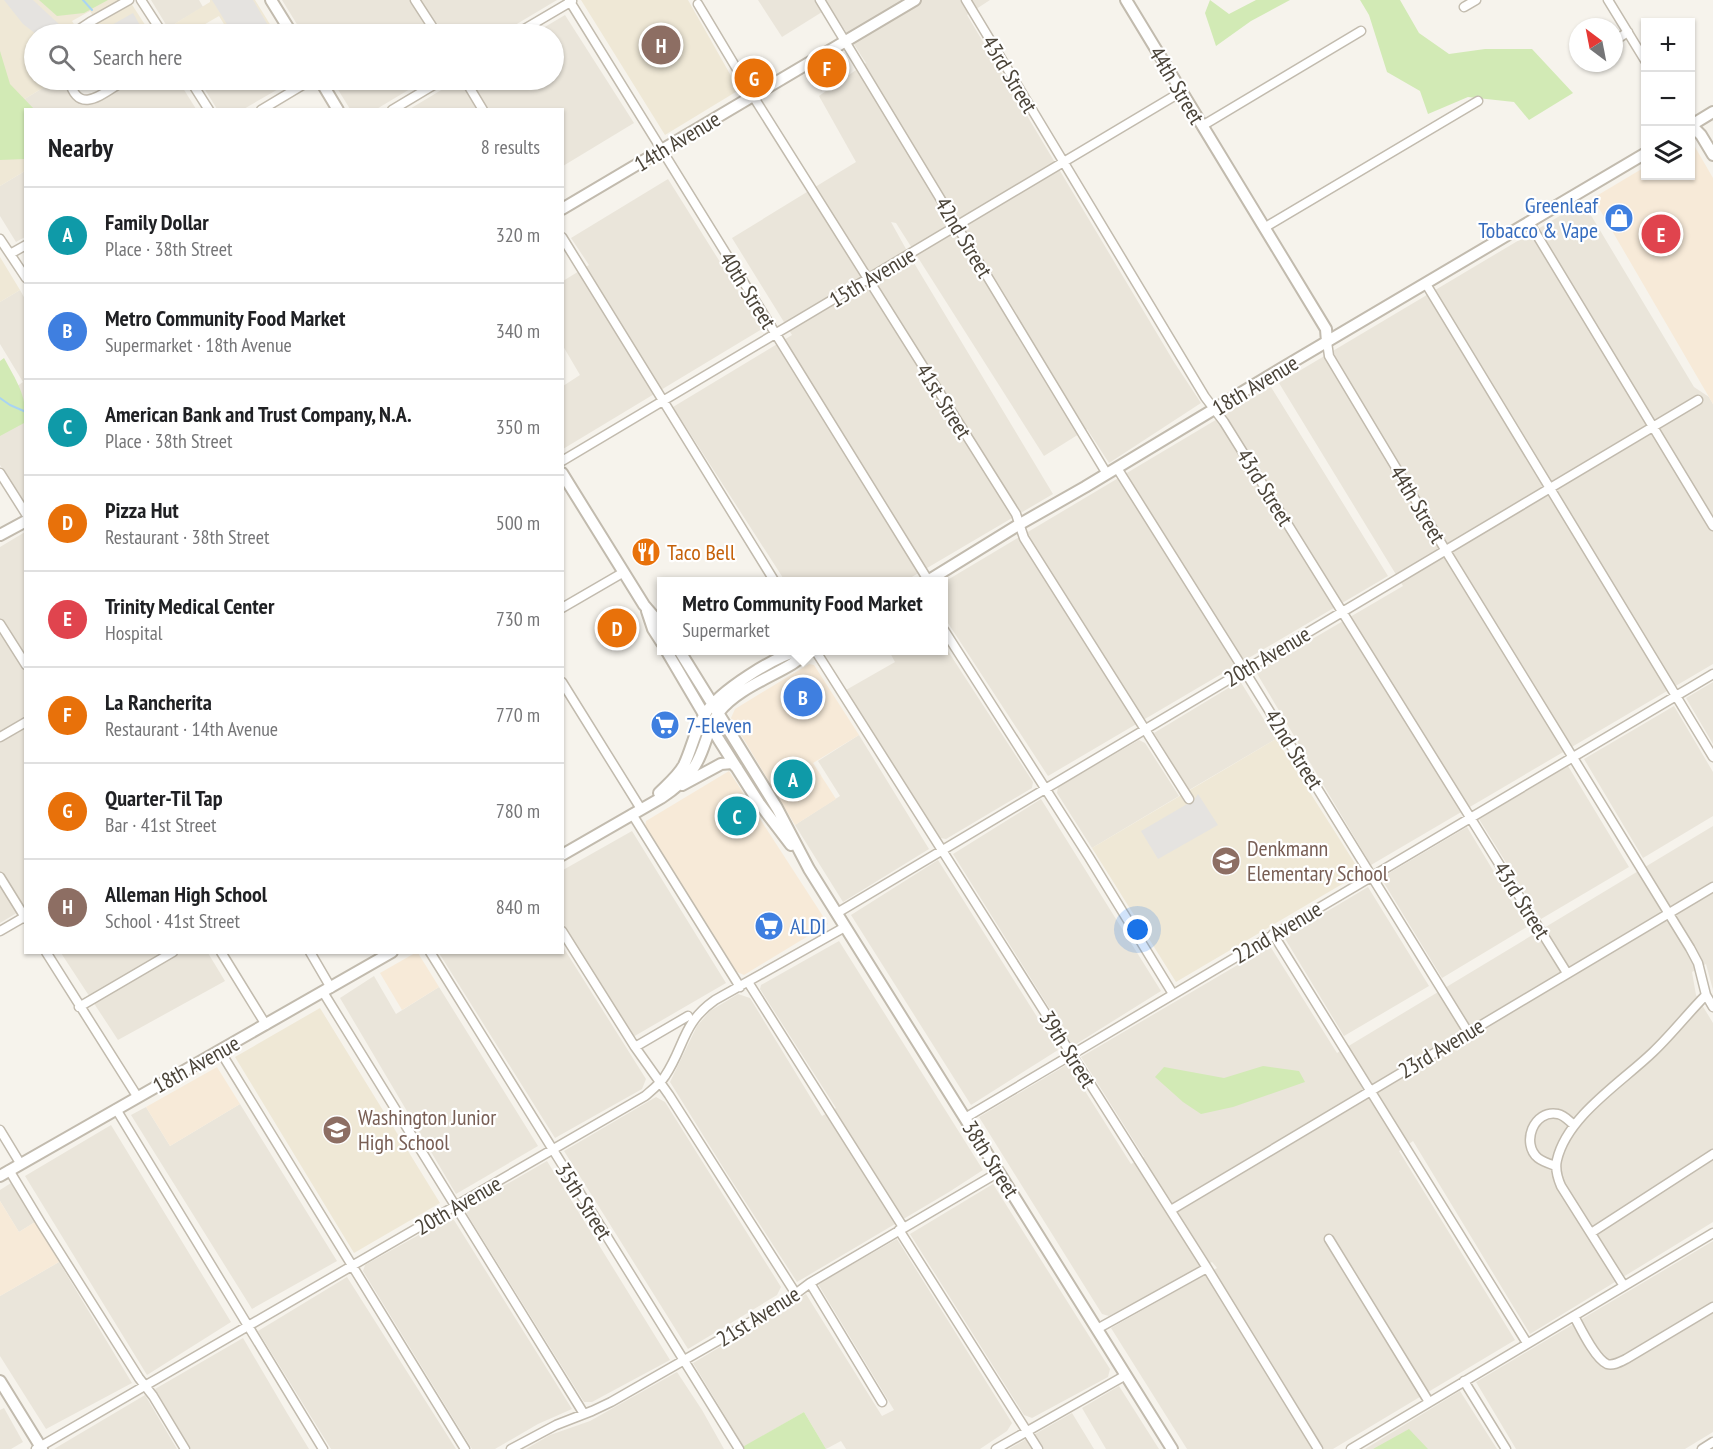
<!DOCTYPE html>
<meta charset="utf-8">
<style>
:root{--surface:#fff;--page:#f2f2f2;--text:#202124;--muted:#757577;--line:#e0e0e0;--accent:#db2777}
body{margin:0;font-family:"PT Sans Narrow",sans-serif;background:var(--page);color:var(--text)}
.controls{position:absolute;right:18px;top:18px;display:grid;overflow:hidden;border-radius:0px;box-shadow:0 2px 4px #0004}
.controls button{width:54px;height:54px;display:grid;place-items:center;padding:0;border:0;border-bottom:2px solid var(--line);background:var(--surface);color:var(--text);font:30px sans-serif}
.compass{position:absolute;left:1569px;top:18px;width:54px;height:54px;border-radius:50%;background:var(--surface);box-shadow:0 2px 4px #0004;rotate:328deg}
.you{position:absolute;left:1138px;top:930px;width:21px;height:21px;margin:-15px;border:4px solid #fff;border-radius:50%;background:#1a73e8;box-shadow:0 0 0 9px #1a73e833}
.badge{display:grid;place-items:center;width:39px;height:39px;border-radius:50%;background:var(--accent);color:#fff;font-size:20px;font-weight:700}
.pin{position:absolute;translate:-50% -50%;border:3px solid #fff;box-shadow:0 2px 6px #0006}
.popup{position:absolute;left:657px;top:577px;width:291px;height:78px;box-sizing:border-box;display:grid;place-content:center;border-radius:0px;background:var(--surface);filter:drop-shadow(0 2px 4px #0005);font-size:20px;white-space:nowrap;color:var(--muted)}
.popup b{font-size:22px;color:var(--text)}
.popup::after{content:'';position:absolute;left:50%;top:100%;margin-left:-12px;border:12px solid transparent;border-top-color:var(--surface)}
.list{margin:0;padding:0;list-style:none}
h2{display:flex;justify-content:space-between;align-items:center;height:78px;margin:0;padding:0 24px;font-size:26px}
h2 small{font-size:20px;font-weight:400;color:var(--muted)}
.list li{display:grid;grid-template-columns:39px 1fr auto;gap:18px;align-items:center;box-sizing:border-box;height:96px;padding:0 24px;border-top:2px solid var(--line)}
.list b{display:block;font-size:22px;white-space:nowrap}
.list p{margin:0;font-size:20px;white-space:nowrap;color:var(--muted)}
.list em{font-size:20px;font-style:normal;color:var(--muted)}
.icon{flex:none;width:33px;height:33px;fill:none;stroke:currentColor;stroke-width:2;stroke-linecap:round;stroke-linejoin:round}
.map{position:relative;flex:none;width:1713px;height:1449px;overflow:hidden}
.search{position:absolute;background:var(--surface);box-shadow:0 2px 4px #0004;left:24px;top:24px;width:540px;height:66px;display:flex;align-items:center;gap:15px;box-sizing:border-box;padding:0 21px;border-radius:33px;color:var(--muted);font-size:22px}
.panel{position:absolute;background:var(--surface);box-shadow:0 2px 4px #0004;left:24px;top:108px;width:540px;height:846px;border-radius:0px}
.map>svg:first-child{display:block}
.residential{fill:#eae5da}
.commercial{fill:#f7ead8}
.education{fill:#efe8d6}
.green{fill:#d2eab5}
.parking{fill:#e5e3e0}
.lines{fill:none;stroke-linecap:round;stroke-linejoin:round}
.stream{stroke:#a9d4f2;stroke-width:2}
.minor-casing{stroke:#c2bbae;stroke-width:11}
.tertiary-casing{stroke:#c2bbae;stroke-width:14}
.minor{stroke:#fff;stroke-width:8}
.tertiary{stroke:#fff;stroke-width:10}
.labels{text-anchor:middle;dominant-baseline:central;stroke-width:4.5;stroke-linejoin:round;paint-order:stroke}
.street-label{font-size:22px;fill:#4b4439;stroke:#fff}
.shop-label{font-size:22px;fill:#366cbe;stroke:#fff;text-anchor:start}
.food-label{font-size:22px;fill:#c56008;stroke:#fff;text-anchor:start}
.education-label{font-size:22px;fill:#785e54;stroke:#fff;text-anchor:start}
</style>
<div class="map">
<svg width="1713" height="1449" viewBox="0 0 1713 1449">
<rect width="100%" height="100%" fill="#f6f3ec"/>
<path class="residential" d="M151,0H199L203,7L168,28Z
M282,0H557L500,34H303Z
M758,0H990L967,15L1174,362L1201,403L1109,463L1087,429L1044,456L896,223L891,222L911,258L1053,494L905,581H785L673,407L792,335L732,238L856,162L819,96L866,63L830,7L782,37Z
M565,15L634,123L563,166L562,110H408L458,80H554V34H533Z
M56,80H62L74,100L79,103L91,105L135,80H178L196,109L26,110L13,106Z
M199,80H294L242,110L217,109Z
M332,80H425L375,110L350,109Z
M25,171V237L16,242L0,216V186Z
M668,179L762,329L563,449V386L580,375L563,346V281L589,265L571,238Z
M1583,202L1694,387L1709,397L1713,404V664L1371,865L1256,672L1403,586L1279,383Z
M20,290L25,299V409L13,389L23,382L0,344V302Z
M1271,387L1388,576L1048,776L944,617V582Z
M25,416L26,507L25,508L0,465V431Z
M25,532V908L0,923V547Z
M944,645L1033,782L1032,788L946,839L940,838L846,690L895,662L889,651L944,650Z
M1240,681L1276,739L1189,790L1154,733Z
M1713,682V744L1686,698Z
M1674,706L1713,772V816L1643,858L1584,759Z
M859,735L929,849L843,902L795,825L840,796L818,761Z
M1139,740L1145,743L1179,796L1092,848L1057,793L1058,787Z
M1568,766L1629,867L1541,919L1479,819Z
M1041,799L1161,991L1073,1046L953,854Z
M1713,826V990L1706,964L1692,972L1696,995L1713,1023V1222L1530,1334L1413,1141L1399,1151L1515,1340L1333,1449H1187L1111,1328L1217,1268L1212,1262L1109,1316L1102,1314L979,1117L1068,1064L1131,1164L1144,1157L1081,1057L1270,946L1337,1053Z
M1467,827L1527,927L1442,978L1381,878Z
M632,831L726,983L633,1037L562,922L563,870Z
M938,860L1058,1050L971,1105L851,915Z
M1368,887L1429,986L1344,1036L1284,937Z
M839,941L983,1170L949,1192L797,1282L726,1172L670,1082L697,1026L710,1011L738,994L750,998L822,1116L836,1108L760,989L761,985Z
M563,947L646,1079L642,1089L555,1138L439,953L562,952Z
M61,953H208L225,981L118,1040Z
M374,976L396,1014L439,987L538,1146L456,1194L340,998Z
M656,1097L665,1102L781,1287L777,1295L688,1349L564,1151Z
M240,1104L337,1261L252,1309L131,1115L146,1107L170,1146Z
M111,1125L231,1322L147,1375L25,1176Z
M547,1161L670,1360L592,1402H584L467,1214V1207Z
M11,1183L35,1222L19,1232L0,1201V1190Z
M993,1184L1110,1369L1108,1377L1032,1418L1024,1415L910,1234Z
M449,1218L454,1220L572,1409L538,1424L495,1449H472L363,1271L365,1265Z
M897,1239L1012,1423L1007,1431L980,1449H846L841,1441L826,1449L804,1412L744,1447L693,1363L781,1311L806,1294L882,1416L894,1410L818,1284Z
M1713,1241V1432L1685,1449H1516L1476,1382Z
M59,1262L132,1383L46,1429L0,1356V1296Z
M347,1277L456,1449H331L258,1331Z
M243,1338L287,1413L309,1449H191L155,1389Z
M677,1372L702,1410L724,1449H526L550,1435L590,1421Z
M1119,1386L1159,1449H1106L1082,1408Z
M1460,1391L1497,1449H1365Z
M145,1395L177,1449H54Z
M4,1408L23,1442L11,1449H0V1410Z
M1072,1413L1094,1449H1009Z"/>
<path class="commercial" d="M1691,140L1713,178V404L1593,198L1645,167L1646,176H1690Z
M809,664L814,665L859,735L813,763L836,799L795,825L731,718L735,709Z
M729,771L828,924L744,975L737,972L645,828L646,821Z
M415,953H418L439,987L402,1010L380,973Z
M217,1067L240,1104L170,1146L146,1107Z
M0,1201L19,1232L35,1222L59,1262L0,1296Z"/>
<path class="education" d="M0,0H129L151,34H104L90,11L72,21L80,34H34V80H56L13,106L25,127V171L0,186Z
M210,0H255L276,34H230L219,16L188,34H158L210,2Z
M581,0H688L739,90L665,135Z
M0,257L20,290L0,302Z
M1276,739L1361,873L1176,982L1092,848Z
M320,1008L440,1203L354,1253L235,1057Z"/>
<path class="green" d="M39,0H108L84,13L57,16Z
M1210,0L1229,14L1256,0H1290L1251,21L1216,46L1205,13Z
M1360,0H1400L1419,33L1449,54L1485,49H1532L1573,93L1529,120L1514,102L1468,97L1428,114L1420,91L1387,72L1369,15Z
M0,51L10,84L34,109L26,110L25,159L0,160Z
M4,358C17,382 26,394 26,422L0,436V361Z
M1263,1066L1299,1071L1305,1082L1233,1107L1201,1114L1183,1102L1155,1077L1164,1067L1224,1078Z
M804,1412L826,1449H739Z
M1409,1429L1428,1449H1373Z"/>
<path class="parking" d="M4,0H33L61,26L55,34H36L23,24Z
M212,0H253L273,34H233Z
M133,13L145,34H106L103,30Z
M1198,794L1218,825L1158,859L1141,831L1194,800Z"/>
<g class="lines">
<path class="stream" d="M83,0L92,10
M0,398L10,405L26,412"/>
<g class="minor-casing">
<path id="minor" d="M141,0L163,34
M415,0L437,34
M569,0L928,580
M820,0L1107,474
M966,0L1205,397L1224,422L1567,973
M1608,0L1646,62
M698,4L753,96L1016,514L1024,538L1189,799
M1464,7L1476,0
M72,34L90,22L129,0
M516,34L572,1
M1614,41L1628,32
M69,80C79,119 106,90 126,80
M190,80L209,110
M465,80L483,110
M261,110L311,80
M392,110L442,80
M1202,126L1361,31
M1529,222L1713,526
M1264,228L1478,101
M562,237L775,582
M0,239L26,278
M10,254L26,245
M1426,284L1713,757
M1327,342L1329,356L1449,556L1690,948L1698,963L1706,995L1713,1007
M562,461L1181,92
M1117,468L1244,670L1468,1032
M0,473L26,514
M562,608L624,572
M0,624L26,665
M944,630L1089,857L1173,994
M815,650L1207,1268L1318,1449
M562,682L641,809
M0,737L26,722
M632,814L740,987
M0,877L26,919
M837,913L1698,400
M0,931L26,916
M562,931L635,1047L669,1095L796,1294
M1273,934L1527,1343
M46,952L137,1096
M221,952L266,1025
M310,952L331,988
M430,952L739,1449
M748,982L903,1227
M323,992L584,1414
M79,1007L173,952
M635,1047L688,1016
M220,1051L465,1449
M116,1109L323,1449
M965,1118L1713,674
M0,1130L20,1163
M1556,1166C1550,1164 1543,1162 1538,1158C1521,1144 1533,1109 1558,1114C1564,1115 1569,1121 1574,1125
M9,1170L41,1223L139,1378L153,1396L185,1449
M1171,1210L1713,887
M899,1230L1038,1449
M1591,1233L1713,1154
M1329,1239L1429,1402
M810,1283L882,1402
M1624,1286L1561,1186C1558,1179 1555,1168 1557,1160C1567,1116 1622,1082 1653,1052C1672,1034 1688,1013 1706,995
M1574,1316C1580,1327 1595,1359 1607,1364C1613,1366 1620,1362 1626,1359L1713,1307
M1097,1329L1207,1268
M1464,1381L1506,1449
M36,1449L645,1096C652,1090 660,1084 665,1076C685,1046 682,1023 715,1000L845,927
M511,1449L556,1425L592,1411L611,1402L782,1304L810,1283L999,1172
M996,1449L1126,1375
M1351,1449L1713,1233
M1702,1449L1713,1442"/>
</g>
<g class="tertiary-casing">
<path id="tertiary" d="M271,0L292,34
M1126,0L1326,329L1327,342
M320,80L338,110
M1691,125L1701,135L1713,155
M1690,126L1713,112
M562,209L915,0
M562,473L644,605L662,626
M0,535L26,521
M926,582L1020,524L1085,487L1284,367L1646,153
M647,611L653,629L662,643
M666,650L719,740L759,803L791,845
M679,650L777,808L809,869L1172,1449
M682,785L721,764L732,763L737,768
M659,793C668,784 678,776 684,765C692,748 695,730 705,714C719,691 775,656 801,650
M562,855L661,798C673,790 684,782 692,770C705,754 706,729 719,712C736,690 769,678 792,664C798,660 805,655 811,650
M0,1176L392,952
M0,1381L42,1449"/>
</g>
<use href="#minor" class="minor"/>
<use href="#tertiary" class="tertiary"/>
</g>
<defs>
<g id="shop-disc" transform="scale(1.5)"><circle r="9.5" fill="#3f7fe0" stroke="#fff"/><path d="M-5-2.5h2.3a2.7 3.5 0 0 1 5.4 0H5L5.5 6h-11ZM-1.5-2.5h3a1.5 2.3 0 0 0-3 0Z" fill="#fff"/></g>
<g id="restaurant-disc" transform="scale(1.5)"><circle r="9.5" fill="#e8710a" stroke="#fff"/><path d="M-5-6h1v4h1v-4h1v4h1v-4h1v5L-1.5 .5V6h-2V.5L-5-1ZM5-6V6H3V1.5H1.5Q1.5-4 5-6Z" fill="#fff"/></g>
<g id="supermarket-disc" transform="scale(1.5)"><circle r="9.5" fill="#3f7fe0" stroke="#fff"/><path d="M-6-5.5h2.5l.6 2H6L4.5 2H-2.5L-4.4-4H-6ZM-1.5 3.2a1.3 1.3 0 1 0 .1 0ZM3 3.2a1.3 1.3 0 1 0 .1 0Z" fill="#fff"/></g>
<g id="school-disc" transform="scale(1.5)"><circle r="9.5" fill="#8d6e63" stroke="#fff"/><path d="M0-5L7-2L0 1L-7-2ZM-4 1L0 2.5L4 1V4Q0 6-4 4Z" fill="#fff"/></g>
</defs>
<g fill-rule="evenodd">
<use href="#shop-disc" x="1619" y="218"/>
<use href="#restaurant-disc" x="646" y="552"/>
<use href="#supermarket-disc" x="665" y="725"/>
<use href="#school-disc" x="1226" y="861"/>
<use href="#supermarket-disc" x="769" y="926"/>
<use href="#school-disc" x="337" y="1130"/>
</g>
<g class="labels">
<g class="street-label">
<text transform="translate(1010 74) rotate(59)">43rd Street</text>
<text transform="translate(1177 85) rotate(59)">44th Street</text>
<text transform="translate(677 141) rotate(-31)">14th Avenue</text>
<text transform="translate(964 237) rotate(59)">42nd Street</text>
<text transform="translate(872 277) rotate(-31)">15th Avenue</text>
<text transform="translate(748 290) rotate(58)">40th Street</text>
<text transform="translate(1255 385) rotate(-31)">18th Avenue</text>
<text transform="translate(944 401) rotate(58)">41st Street</text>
<text transform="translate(1265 487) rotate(58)">43rd Street</text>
<text transform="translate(1418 504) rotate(59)">44th Street</text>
<text transform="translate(1267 656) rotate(-31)">20th Avenue</text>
<text transform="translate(1294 749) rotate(58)">42nd Street</text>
<text transform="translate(1522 900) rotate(58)">43rd Street</text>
<text transform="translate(1277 932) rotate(-31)">22nd Avenue</text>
<text transform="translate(1441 1048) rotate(-31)">23rd Avenue</text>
<text transform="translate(1068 1049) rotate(58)">39th Street</text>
<text transform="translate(196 1064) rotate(-29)">18th Avenue</text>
<text transform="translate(991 1159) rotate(58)">38th Street</text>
<text transform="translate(584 1201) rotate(58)">35th Street</text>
<text transform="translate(458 1205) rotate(-30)">20th Avenue</text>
<text transform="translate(758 1316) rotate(-32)">21st Avenue</text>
</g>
<g class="shop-label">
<text x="1598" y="205" text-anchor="end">Greenleaf<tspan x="1598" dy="25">Tobacco &amp; Vape</tspan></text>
<text x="686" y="725">7-Eleven</text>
<text x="790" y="926">ALDI</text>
</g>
<g class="food-label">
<text x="667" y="552">Taco Bell</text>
</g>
<g class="education-label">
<text x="1247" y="848">Denkmann<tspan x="1247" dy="25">Elementary School</tspan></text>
<text x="358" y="1117">Washington Junior<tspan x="358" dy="25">High School</tspan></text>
</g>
</g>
</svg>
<div class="controls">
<button>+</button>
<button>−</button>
<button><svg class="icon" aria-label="layers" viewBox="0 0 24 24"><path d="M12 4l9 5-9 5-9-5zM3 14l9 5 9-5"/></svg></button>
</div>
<svg class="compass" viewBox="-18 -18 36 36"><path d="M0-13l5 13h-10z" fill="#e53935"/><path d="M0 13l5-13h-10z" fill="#757577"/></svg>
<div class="you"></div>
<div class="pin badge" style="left:793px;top:779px;background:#0f9aa8">A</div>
<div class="pin badge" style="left:803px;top:697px;background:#3f7fe0">B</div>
<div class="popup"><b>Metro Community Food Market</b>Supermarket</div>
<div class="pin badge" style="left:737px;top:816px;background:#0f9aa8">C</div>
<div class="pin badge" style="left:617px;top:628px;background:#e8710a">D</div>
<div class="pin badge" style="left:1661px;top:234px;background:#e0444e">E</div>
<div class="pin badge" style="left:827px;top:68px;background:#e8710a">F</div>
<div class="pin badge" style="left:754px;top:78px;background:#e8710a">G</div>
<div class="pin badge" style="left:661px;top:45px;background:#8d6e63">H</div>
<div class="search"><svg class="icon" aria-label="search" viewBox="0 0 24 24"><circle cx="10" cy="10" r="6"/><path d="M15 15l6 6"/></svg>Search here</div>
<section class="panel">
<h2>Nearby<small>8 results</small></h2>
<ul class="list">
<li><span class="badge" style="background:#0f9aa8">A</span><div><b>Family Dollar</b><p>Place · 38th Street</p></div><em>320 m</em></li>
<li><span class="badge" style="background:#3f7fe0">B</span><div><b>Metro Community Food Market</b><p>Supermarket · 18th Avenue</p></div><em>340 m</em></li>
<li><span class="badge" style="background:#0f9aa8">C</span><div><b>American Bank and Trust Company, N.A.</b><p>Place · 38th Street</p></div><em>350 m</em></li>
<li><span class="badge" style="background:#e8710a">D</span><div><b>Pizza Hut</b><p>Restaurant · 38th Street</p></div><em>500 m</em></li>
<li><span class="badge" style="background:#e0444e">E</span><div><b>Trinity Medical Center</b><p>Hospital</p></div><em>730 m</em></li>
<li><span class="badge" style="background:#e8710a">F</span><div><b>La Rancherita</b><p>Restaurant · 14th Avenue</p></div><em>770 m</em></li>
<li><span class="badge" style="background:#e8710a">G</span><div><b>Quarter-Til Tap</b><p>Bar · 41st Street</p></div><em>780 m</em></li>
<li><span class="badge" style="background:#8d6e63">H</span><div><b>Alleman High School</b><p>School · 41st Street</p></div><em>840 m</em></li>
</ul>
</section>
</div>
